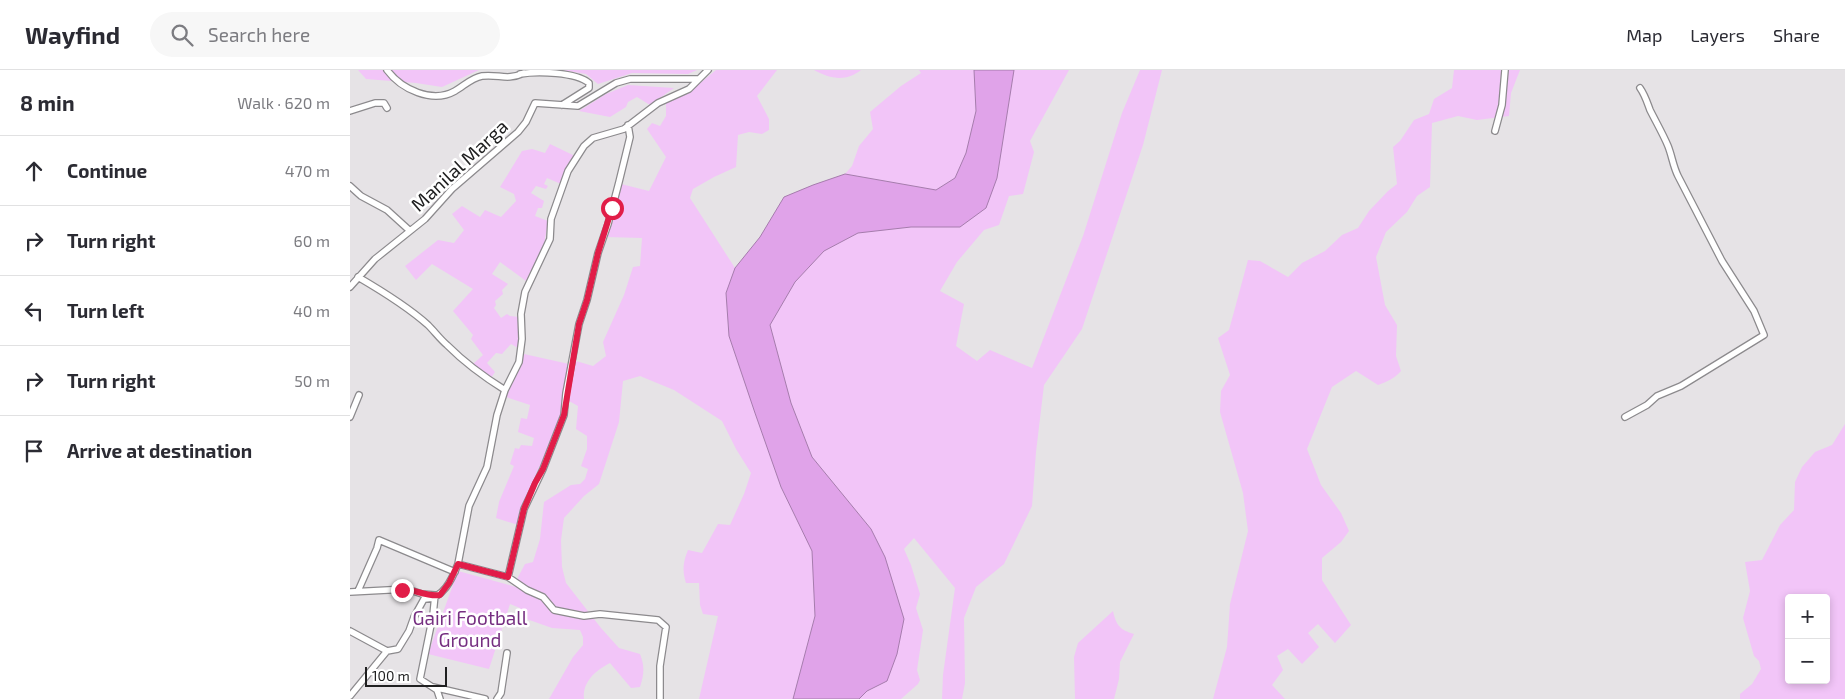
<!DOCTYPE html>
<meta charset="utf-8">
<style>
:root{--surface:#fff;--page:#f7f7f7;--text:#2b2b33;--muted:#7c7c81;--line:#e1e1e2}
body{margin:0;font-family:"Exo 2",sans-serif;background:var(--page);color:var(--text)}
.controls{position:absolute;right:15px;bottom:15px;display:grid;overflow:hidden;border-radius:5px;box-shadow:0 2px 8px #0003}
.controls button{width:45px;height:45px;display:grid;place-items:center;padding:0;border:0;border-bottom:1px solid var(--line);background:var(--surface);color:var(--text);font:25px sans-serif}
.scale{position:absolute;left:15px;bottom:12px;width:82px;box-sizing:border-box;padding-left:5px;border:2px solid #202021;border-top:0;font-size:14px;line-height:18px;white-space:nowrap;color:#202021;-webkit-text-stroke:4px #fff;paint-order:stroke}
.stop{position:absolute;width:15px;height:15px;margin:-11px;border:4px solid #e11d48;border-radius:50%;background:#fff}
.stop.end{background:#e11d48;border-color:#fff;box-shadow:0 1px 5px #0008}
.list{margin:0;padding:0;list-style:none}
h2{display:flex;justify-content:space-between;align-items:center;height:65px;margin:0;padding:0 20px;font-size:21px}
h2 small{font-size:16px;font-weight:400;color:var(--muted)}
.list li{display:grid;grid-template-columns:32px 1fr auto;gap:15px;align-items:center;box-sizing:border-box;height:70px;padding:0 20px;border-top:1px solid var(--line)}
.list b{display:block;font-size:19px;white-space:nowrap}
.list em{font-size:16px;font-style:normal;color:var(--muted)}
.icon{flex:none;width:28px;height:28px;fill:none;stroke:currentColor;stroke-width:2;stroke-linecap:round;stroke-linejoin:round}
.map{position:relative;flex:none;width:1495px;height:629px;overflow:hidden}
header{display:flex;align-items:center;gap:30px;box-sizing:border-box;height:70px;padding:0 25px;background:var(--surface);border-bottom:1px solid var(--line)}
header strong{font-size:24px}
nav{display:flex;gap:28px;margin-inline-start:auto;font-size:18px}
.search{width:350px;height:45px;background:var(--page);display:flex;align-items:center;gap:12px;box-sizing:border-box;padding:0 18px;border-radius:28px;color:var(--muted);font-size:19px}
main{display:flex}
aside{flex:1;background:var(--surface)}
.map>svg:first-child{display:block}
.green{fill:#f2c5f8;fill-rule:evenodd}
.water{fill:#e0a3e9;stroke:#a67cad}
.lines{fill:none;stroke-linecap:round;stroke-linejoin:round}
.minor-casing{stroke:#8c8a8d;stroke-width:8}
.minor{stroke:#fff;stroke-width:5.5}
.route{stroke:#e11d48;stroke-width:6}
.labels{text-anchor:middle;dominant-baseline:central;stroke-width:5;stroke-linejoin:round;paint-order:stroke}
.street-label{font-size:19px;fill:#202021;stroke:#fff}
.park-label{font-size:19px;fill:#762f81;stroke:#fff}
</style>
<header>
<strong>Wayfind</strong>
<div class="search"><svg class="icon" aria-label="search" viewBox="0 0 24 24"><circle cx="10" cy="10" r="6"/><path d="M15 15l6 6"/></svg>Search here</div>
<nav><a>Map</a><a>Layers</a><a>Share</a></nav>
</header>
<main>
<aside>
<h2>8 min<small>Walk · 620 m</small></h2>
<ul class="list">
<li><svg class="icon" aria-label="ahead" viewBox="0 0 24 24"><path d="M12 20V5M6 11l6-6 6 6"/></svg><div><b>Continue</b></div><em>470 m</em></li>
<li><svg class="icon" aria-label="right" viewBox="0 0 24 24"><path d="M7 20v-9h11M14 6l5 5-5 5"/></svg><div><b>Turn right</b></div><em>60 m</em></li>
<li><svg class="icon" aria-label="left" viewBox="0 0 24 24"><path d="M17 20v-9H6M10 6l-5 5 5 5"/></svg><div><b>Turn left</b></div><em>40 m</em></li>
<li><svg class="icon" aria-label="right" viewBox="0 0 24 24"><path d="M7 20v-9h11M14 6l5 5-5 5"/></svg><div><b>Turn right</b></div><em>50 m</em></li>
<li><svg class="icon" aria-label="arrive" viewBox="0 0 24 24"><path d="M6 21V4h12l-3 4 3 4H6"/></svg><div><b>Arrive at destination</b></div></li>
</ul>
</aside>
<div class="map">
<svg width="1495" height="629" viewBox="0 0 1495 629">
<rect width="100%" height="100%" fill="#e6e3e6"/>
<path class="green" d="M8,0H129L92,17L66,13L16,9Z
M212,0H347L338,4L282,3L248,14L236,4Z
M366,0H427L407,26L419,49V60L412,64L399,62L388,65L386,97L364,107L343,119L340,128L385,198L376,223L379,266L431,417L463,481L465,546L443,629H349L368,546L353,544L350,535L349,513H336C332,500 333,492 338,480L352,483L368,454L380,455L394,424L401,403L386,379L372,351L324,320L290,306L273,311L269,352L249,414L234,426L214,448L211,470L212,497L216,513L251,558L269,578L290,584C295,597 294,604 290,617L281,618L260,593C246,600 232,612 234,629H199L223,587L233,575V567L230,560L202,558L168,546L170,538L160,534L139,599L78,584L108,501L166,517L167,509L175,494L183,492L190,469L194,432L221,415L230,414L235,409L238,399L231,396L237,379V366L226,359L228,336L219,331L226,291L243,296L256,286L253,272L274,225L283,197L290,196L292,168L256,167L271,114L299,121L316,87L297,59L302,53L310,56L316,46V33L337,24Z
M464,0H511C496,12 480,9 464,0Z
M569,0H624L626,41L616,83L605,108L586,120L495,104L502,96L509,76L523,59L520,42L551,16L571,3Z
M664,0H719L680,71L684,82L673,124L659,126L649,155L634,160L607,192L590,221L614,234L606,276L627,291L640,280L682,298L733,166L772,43L790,0H812L793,75L732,259L694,315L686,382L682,436L654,494L626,517L614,548L615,613L612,629H592L593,605L605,518L564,468L554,479L561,495L570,524L566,538L573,560L567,600L570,610L568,614L551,629H509L517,621L537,611L521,459L462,387L441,333L420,255L445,212L474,181L508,163L561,157H610L635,138L647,108Z
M1104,0H1170L1161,23L1159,46L1127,50L1108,46L1082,53L1080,117L1067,126L1057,142L1036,162L1026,187L1035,235L1047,255L1046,286L1051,301C1045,308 1037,312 1028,315L1006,301L982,317L957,379L971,415L991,443L999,461L991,472L972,488V510L1001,555L985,573L968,554L958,563L969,577L952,594L938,579L927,586L933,600L922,615L935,629H863L877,577L880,534L898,461L893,423L870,342L871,321L880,305L868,268L879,260L898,190L910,191L938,207L952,193L975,181L992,165L1008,158L1019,141L1038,121L1047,114L1043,77L1050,71L1064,50L1079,44L1084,29L1102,18Z
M278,15L324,18L300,35L287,27L278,32L276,37L260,47L229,41L256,24Z
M200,74L225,86L211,114L197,108L194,114L198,116L196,119L186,116L181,123L194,131L192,138H188L185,146L198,151L194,175L176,211L150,192L142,204L158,214L152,220L153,224L145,231L146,235L144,238L151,248L157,244L160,246L169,247L168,278L161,274L152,284L146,283L137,293L145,302L141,308L122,295L133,285L121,269L123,265L103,241L123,219L82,194L66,210L55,196L88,170L104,173L114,160L102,144L112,136L130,147L135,140L151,147L166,131L164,124L150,117L172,81L182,79L195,83Z
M174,284L219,294C213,311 216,328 211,344C200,382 176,416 168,455L146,448L149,432L164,396L160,394L165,378L169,379L171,375L182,376L184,368L168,362L171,348L177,349L180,335L156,327Z
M1495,354V629H1390V624L1402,614L1411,599L1409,591L1404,586L1393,548L1400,521L1395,492L1412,490L1430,455L1444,440L1445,412L1452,397L1465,382L1482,375ZM1439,528H1476V610H1439Z
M763,541C766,555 770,560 784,564L770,592L769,609L764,629H725L724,587L728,573Z"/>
<path class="water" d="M624,0H664L647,108L636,138L610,157H561L508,163L474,181L445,212L420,255L441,333L462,387L521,459L535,487L554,549L547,584L537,611L517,621L509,629H443L465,546L462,481L431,417L405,343L379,266L376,223L385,198L410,167L434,127L463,115L495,104L586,120L605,108L616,83L626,41Z"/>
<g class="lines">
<g class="minor-casing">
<path id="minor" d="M37,0C51,19 82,34 105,21C114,16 121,8 132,6C150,4 156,11 174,3
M170,4C187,1 226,2 239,13V18L212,35
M0,41L25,33H34L37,38
M1145,61L1152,35L1155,0
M0,116L11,126L37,140L59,160
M8,207C32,221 58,237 78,255C85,262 90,269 97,275C115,293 134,307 155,320
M0,217L25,189L75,149L102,119L168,62L176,52L185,33L228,36L266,13L280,9H348
M0,347L9,325
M1275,347L1297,335L1307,326L1331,316L1414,265L1404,241L1372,191L1328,106C1323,96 1322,86 1318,76C1313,64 1306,52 1300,40C1297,32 1295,25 1290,18
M108,494L158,507L177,520L193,527L204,540L234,546L250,544L308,550L316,557L310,596V629
M158,507L174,439L193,399L214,345L216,323L229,254L237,230L248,183L258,154L269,112L280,67L278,55
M8,521L27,478L29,470L105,502
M0,522L57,519L72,524L85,525L83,545L70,609L87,620L90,629
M0,561L37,581L48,579L59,561L64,547L74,529C93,530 102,509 108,494L119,436L137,397L147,345L155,320L169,292L172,269L171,244L175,222L200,169L201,149L218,101L234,76L243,68L274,59L308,33L339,19L358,0
M83,617L135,629
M0,626L37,581
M147,629L151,623L157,583"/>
</g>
<use href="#minor" class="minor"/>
</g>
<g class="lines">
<path class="route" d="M52,520C63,518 75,527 90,525L99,513L108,494L158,507L174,439L185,413L193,399L214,345L229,254L237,230L248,183L262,138"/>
</g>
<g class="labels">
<g class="street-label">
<text transform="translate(109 95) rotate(-43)">Manilal Marga</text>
</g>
<g class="park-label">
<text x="120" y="547">Gairi Football<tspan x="120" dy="22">Ground</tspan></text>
</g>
</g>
</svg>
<div class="controls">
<button>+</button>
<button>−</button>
</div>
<div class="scale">100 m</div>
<div class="stop" style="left:262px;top:138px"></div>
<div class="stop end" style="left:52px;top:520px"></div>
</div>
</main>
